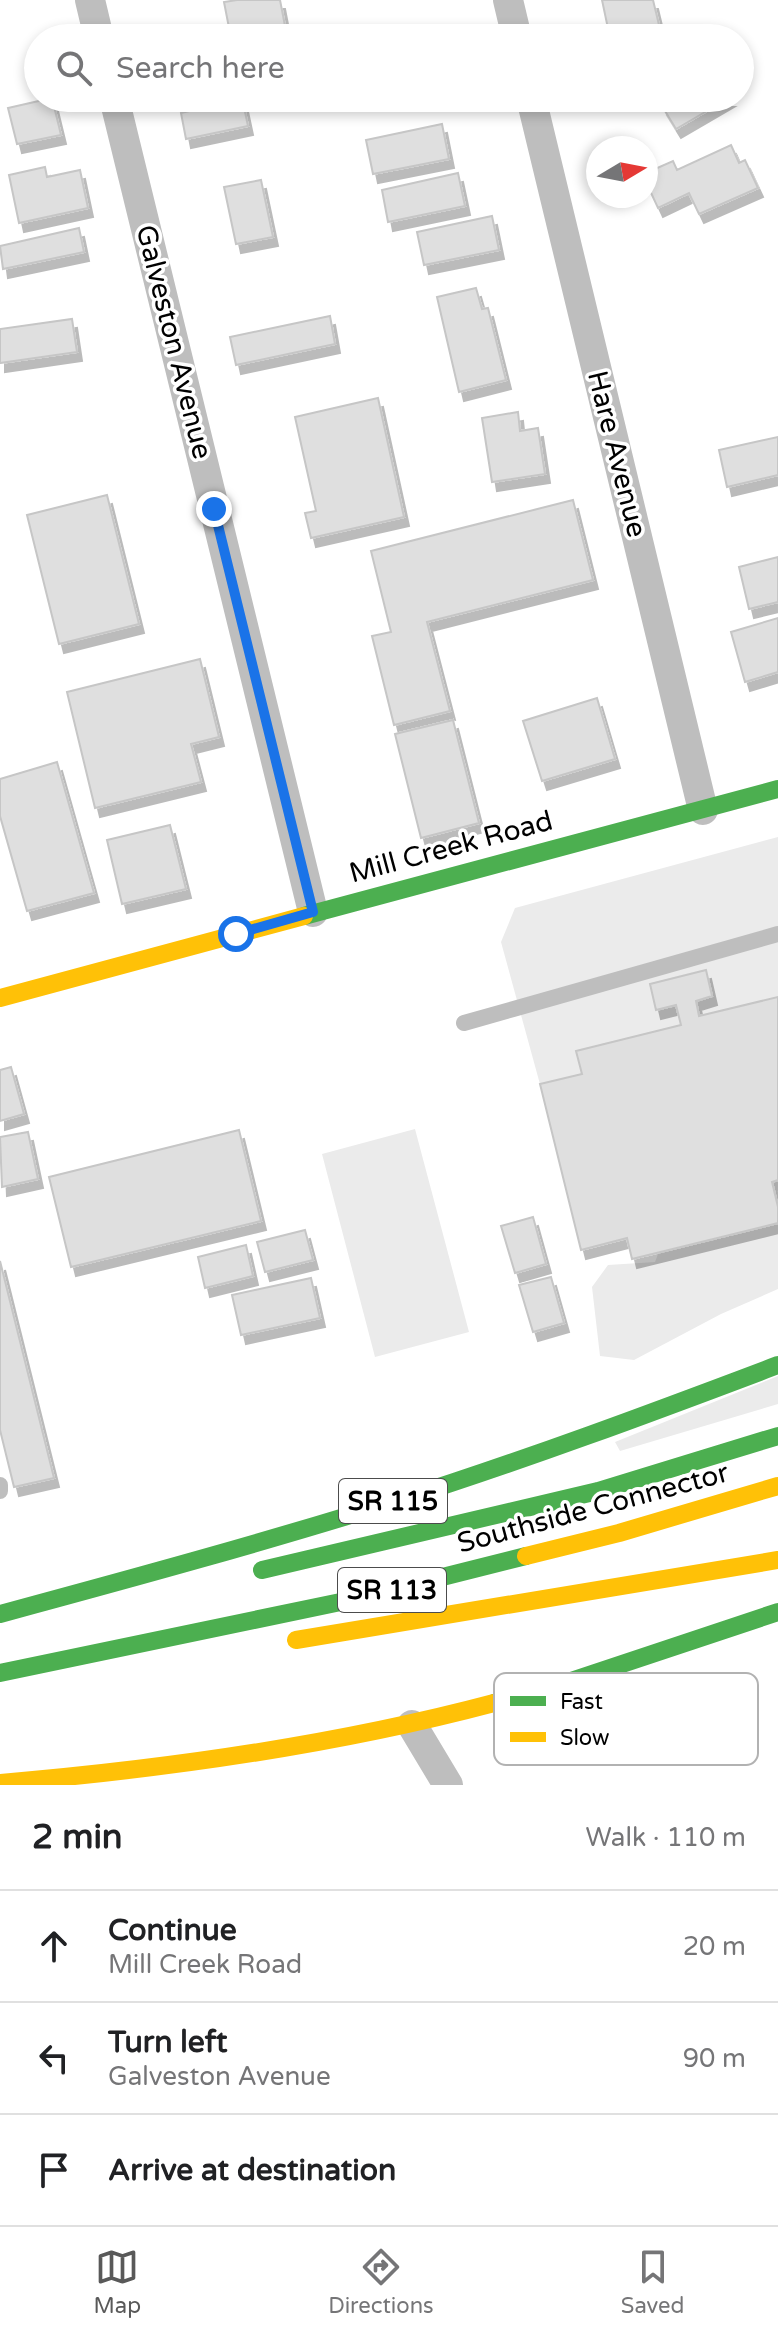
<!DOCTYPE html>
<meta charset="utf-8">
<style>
:root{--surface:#fff;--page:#f2f2f2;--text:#202124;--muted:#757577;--line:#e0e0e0;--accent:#595959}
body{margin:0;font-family:"Varela Round",sans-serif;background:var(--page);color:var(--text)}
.compass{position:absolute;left:586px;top:136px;width:72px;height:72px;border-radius:50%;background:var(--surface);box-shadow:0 4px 12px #0003;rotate:80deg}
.stop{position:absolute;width:24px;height:24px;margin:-18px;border:6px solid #1a73e8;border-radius:50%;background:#fff}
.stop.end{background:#1a73e8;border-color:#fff;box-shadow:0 2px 8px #0008}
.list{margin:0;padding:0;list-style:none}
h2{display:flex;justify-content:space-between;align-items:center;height:104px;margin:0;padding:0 32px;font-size:34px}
h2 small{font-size:26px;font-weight:400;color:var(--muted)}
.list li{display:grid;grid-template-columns:52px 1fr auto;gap:24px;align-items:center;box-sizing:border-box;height:112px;padding:0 32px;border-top:2px solid var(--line)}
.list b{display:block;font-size:30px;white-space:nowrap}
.list p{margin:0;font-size:26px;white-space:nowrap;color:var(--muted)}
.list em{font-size:26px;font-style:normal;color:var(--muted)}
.icon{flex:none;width:44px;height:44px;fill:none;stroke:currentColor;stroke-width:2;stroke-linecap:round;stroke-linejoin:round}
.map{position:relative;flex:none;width:778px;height:1785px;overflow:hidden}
.search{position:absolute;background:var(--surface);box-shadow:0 4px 12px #0003;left:24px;right:24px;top:24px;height:88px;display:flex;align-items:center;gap:20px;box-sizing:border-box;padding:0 28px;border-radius:44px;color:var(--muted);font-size:30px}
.sheet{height:440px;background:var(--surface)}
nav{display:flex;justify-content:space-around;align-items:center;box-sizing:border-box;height:112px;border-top:2px solid var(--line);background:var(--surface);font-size:22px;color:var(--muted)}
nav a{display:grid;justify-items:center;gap:4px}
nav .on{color:var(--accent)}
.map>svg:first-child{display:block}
.green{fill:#ebebeb}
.building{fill:#dfdfdf;stroke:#c6c6c6;stroke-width:2;filter:url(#shadow)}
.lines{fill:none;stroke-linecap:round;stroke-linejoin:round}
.lane{stroke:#bebebe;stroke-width:16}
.street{stroke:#bebebe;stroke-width:30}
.fast{stroke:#4caf50;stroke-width:18}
.slow{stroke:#ffc107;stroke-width:18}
.route{stroke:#1a73e8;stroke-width:10}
.labels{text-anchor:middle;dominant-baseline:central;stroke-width:7;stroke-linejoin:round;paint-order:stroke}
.shield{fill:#fff;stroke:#4c4c4c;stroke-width:2}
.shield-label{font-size:26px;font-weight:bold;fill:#000}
.street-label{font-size:28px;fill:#000;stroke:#fff}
.key{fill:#fff;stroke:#b2b2b2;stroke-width:2}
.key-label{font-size:22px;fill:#000}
</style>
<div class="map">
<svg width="778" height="1785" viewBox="0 0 778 1785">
<defs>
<filter id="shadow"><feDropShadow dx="5" dy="9" stdDeviation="0" flood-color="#0004"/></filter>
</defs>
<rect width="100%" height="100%" fill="#fff"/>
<path class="green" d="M778,837V1289L721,1314L634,1360L600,1356L592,1287L608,1265L655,1262L669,1225L552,1128L501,942L515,908Z
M415,1129L469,1332L375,1357L322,1154Z
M778,1376V1404L620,1451L615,1442Z"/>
<path class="building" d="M237,0H280L286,31L250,38H231L224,2Z
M602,0H653L659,25L648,27L650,38H610Z
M52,98L61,135L17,144L8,108Z
M196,98H242L248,126L186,139L181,113L198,109Z
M676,98H729L676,129L662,106Z
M442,124L449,159L373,174L366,140Z
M731,145L739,163L745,160L758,188L699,214L689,193L658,208L646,182V173L673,161L677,170Z
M45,167L47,177L80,170L88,208L19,223L9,175Z
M458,173L465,206L388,222L382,190Z
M261,180L273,237L236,244L224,187Z
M492,216L499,250L424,265L417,232Z
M79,228L84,252L3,269L0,246Z
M476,288L482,309L488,308L506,380L459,392L437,297Z
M330,316L335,344L236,365L230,337Z
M72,319L77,352L0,363V329Z
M378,398L404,517L311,538L305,513L316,511L295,417Z
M518,412L520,431L538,428L545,474L492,482L482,418Z
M778,437V475L727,487L719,450Z
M107,495L139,624L59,644L27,515Z
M573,500L593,580L427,622L450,711L394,725L372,636L391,632L371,551Z
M778,557V602L749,609L739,567Z
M778,618V672L745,682L731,632Z
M200,659L219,737L191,744L201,782L95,808L67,692Z
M597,698L615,759L542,781L523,721Z
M453,720L479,823L421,838L395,734Z
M57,762L94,893L27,911L0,816V779Z
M170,825L186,889L122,904L107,840Z
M706,970L712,996L696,1001L699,1016L778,997V1180L772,1182L778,1207V1223L632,1259L627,1238L581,1250L540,1084L582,1074L576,1051L681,1025L676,1005L656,1010L650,984Z
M11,1067L24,1114L0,1121V1070Z
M239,1130L261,1221L71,1267L49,1177Z
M28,1132L38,1179L2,1187L0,1137Z
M533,1217L546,1264L515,1273L501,1226Z
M305,1230L313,1260L265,1272L257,1242Z
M246,1245L253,1276L205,1288L198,1257Z
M0,1261L54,1478L14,1487L0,1430Z
M551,1277L564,1323L533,1332L519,1285Z
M311,1278L320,1318L241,1335L232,1295Z"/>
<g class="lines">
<path class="lane" d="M464,1023L778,934
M0,1485V1491"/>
<path class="street" d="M90,0L99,38
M508,0L517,38
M114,98L313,912
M531,98L703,810
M412,1725L448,1785"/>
<path class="fast" d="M304,916L778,789
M262,1570L598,1491L778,1436
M0,1614C133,1578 265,1542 396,1501C525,1460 651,1413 778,1365
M0,1673L355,1599L526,1556
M494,1703L541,1691L778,1612"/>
<path class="slow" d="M0,998L304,916
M526,1556L619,1533L778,1486
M296,1640L778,1560
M0,1783C166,1769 332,1746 494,1703"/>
</g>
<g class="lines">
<path class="route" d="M214,509L313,912L236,934"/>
</g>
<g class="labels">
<g class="shield">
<rect x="339" y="1479" width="108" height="44" rx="6"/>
<rect x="338" y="1568" width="108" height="44" rx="6"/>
</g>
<g class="shield-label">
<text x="393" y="1501">SR 115</text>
<text x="392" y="1590">SR 113</text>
</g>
<g class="street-label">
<text transform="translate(174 342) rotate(76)">Galveston Avenue</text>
<text transform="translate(617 454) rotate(76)">Hare Avenue</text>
<text transform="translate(451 847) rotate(-15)">Mill Creek Road</text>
<text transform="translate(593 1508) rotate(-15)">Southside Connector</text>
</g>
</g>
<rect x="494" y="1673" width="264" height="92" rx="12" class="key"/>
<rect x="510" y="1696" width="36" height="10" fill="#4caf50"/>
<rect x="510" y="1732" width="36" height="10" fill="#ffc107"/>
<g class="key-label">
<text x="560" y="1709">Fast</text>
<text x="560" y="1745">Slow</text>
</g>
</svg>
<svg class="compass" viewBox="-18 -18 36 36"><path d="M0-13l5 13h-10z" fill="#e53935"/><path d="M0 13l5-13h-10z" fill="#757577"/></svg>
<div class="stop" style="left:236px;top:934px"></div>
<div class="stop end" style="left:214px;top:509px"></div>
<div class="search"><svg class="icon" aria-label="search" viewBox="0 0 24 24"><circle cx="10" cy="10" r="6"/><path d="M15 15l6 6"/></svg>Search here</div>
</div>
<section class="sheet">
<h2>2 min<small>Walk · 110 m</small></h2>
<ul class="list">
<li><svg class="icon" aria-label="ahead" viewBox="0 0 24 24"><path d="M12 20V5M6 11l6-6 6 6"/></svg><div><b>Continue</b><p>Mill Creek Road</p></div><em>20 m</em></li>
<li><svg class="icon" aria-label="left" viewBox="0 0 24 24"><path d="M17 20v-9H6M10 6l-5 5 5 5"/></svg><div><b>Turn left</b><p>Galveston Avenue</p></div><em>90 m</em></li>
<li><svg class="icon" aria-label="arrive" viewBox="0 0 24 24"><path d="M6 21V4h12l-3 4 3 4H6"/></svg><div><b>Arrive at destination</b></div></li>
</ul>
</section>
<nav>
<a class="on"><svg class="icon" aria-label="map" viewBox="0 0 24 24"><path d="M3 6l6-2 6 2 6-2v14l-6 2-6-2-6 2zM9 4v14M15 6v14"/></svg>Map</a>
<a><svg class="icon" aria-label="directions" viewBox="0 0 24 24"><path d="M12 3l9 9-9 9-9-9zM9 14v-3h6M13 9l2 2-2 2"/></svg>Directions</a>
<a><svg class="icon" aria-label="saved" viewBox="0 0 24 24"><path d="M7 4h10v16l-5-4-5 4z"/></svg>Saved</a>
</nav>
